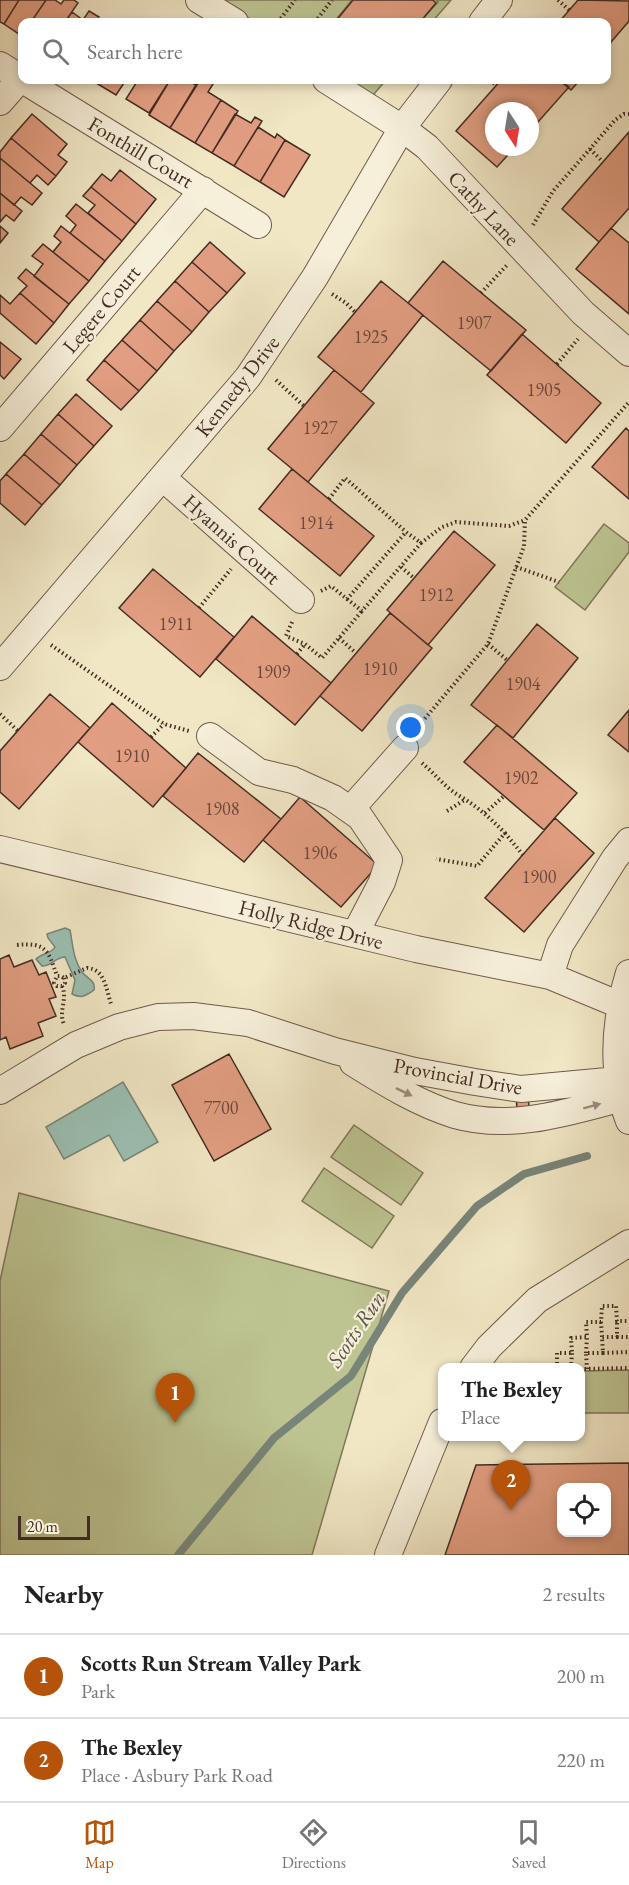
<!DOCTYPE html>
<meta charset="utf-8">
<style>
:root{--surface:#fff;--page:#f6f6f6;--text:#222;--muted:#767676;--line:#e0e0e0;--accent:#b45309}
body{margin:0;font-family:"EB Garamond",serif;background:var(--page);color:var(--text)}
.controls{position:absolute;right:18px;bottom:18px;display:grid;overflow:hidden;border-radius:12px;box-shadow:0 3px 9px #0003}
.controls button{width:54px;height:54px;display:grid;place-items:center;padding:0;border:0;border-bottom:2px solid var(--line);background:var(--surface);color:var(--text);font:30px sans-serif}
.compass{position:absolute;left:485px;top:102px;width:54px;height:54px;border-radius:50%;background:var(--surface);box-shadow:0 3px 9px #0003;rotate:168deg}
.scale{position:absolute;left:18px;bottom:15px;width:72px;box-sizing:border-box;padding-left:6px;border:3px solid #442c23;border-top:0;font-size:16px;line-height:21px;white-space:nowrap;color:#442c23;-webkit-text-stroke:4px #f6efd9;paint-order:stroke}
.you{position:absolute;left:411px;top:728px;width:21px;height:21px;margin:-15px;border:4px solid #fff;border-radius:50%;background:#1a73e8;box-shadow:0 0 0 9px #1a73e833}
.badge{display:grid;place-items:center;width:39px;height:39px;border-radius:50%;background:var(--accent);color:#fff;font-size:20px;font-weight:700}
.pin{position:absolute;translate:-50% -50px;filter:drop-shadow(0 2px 3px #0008)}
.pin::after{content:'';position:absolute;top:32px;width:21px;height:18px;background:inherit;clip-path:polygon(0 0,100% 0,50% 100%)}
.popup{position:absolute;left:438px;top:1363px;width:147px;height:78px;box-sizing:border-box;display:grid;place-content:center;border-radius:12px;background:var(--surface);filter:drop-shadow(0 2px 4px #0005);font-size:20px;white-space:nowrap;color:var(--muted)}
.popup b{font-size:22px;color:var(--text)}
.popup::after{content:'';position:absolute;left:50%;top:100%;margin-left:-12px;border:12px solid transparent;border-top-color:var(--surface)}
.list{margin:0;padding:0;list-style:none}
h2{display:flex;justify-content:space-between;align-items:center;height:78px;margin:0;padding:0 24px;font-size:26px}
h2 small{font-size:20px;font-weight:400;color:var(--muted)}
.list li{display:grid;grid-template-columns:39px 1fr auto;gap:18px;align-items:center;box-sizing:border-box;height:84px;padding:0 24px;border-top:2px solid var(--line)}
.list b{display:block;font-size:22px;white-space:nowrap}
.list p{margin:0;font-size:20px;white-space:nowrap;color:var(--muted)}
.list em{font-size:20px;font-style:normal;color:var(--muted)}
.icon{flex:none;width:33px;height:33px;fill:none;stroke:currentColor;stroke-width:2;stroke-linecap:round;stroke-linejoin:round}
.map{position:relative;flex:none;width:629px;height:1555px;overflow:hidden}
.search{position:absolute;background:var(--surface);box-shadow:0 3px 9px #0003;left:18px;right:18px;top:18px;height:66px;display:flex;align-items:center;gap:15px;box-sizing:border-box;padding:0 21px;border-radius:12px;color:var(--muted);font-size:22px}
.sheet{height:246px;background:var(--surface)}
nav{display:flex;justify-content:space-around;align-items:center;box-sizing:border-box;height:84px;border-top:2px solid var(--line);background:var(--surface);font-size:16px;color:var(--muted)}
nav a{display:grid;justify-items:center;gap:3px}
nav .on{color:var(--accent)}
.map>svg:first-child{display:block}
.green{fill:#bdc492;stroke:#80785a;stroke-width:1.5}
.water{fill:#9bc0b3;stroke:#788579;stroke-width:1.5}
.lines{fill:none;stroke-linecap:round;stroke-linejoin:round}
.stream{stroke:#788579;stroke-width:8}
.building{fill:#e29e82;stroke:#442c23;stroke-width:1.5;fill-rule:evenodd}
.minor-casing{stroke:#6f5b4c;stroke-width:28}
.path{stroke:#442c23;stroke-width:4;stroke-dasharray:1.5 3;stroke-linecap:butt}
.minor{stroke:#f6efd9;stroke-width:26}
.oneway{fill:#9d8e7e}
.labels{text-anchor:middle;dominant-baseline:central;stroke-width:4.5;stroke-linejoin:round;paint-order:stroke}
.number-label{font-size:18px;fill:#6c483b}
.street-label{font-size:21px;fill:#442c23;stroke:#f6efd9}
.water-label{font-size:22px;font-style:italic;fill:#5a5147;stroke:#f6efd9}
</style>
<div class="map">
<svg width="629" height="1555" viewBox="0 0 629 1555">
<rect width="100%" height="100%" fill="#f1e7c5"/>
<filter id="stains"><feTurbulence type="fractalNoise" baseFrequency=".00333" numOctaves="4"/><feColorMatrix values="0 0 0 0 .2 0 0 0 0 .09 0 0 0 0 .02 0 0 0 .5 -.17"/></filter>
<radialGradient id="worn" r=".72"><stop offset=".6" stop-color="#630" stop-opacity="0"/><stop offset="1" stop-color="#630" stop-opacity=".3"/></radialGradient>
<path class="green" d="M219,0H352L334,22H255Z
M436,0H451L432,22H420L438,2Z
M346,80H386L374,94L377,99Z
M604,524L629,543V552L585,610L555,587Z
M354,1125L423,1173L401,1205L331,1157Z
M324,1168L394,1216L372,1248L302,1201Z
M19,1193L389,1291L312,1555H0V1281Z
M629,1370V1413H580V1371Z"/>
<path class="water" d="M65,928L70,930C73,945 73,959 82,972C87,979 96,980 94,990C85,996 82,999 72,994L75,980L65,957C56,957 50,967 42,966L36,959C42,953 51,954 55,947L48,938L47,934Z
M123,1082L158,1142L124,1161L109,1135L64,1159L46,1127Z"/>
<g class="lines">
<path class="stream" d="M178,1555L274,1438L351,1376L402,1293L477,1206L524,1174L587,1156"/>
</g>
<path class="building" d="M0,0H19L4,24L0,22Z
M19,0H46L31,22H22V36L4,24Z
M46,0H55L61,4L64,0H74L78,3L65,22H31Z
M353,0H433L436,3L420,22H335Z
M578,0L629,1V21L606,48V22H559Z
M89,11L99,17L95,22H65L72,12L83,20Z
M91,80H126L116,95Z
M138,80H170L149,113L126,99Z
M170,80H179L184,82L187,80L196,85L170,128L149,115Z
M200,80H206L213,84L208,92L221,100L195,143L170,128Z
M501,80H559L569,87L530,131V111H494V147H515L497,167L456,131Z
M559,80H580L571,90Z
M221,100L238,111L212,153L195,143Z
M32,114L67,144L58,155L67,162L56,176L11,138Z
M235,114L251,123L255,117L262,121L234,166L212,153Z
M258,127L275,138L277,134L285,140L260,182L234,166Z
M629,132V208L599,242L562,209Z
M11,138L56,176L48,185L37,175L30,183L0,158V152Z
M285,140L310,155L284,197L260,182Z
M0,158L42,193L32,205L21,197L14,205L0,193Z
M120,170L156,199L136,224L91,187L102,174L111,181Z
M91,187L136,224L122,241L88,213L95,205L83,196Z
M0,193L22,211L14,221L6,215L0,222Z
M76,204L122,241L105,261L70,233L76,225L66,216Z
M0,226L8,233L0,243Z
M61,226L105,261L89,281L53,252L61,242L54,236Z
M611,228L629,243V314L576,269Z
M210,242L245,273L227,293L192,262Z
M43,244L89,281L69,304L34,276L43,264L32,256Z
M443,261L526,330L491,371L408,303Z
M192,262L227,293L209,312L175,281Z
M26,269L69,304L54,323L20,293L27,286L18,278Z
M175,281L209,312L192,332L157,301Z
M381,281L423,315L361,392L318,357Z
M20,293L54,323L36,344L0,313V295L10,304Z
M157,301L192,332L174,351L140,320Z
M140,320L174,351L157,371L122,340Z
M522,334L601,403L566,443L487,375Z
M122,340L157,371L139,391L104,360Z
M0,342L21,359L4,379L0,375Z
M104,360L139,391L121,410L87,380Z
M334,370L374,403L308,482L268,449Z
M76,394L112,426L94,446L58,414Z
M58,414L94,446L77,465L41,434Z
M626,428L629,431V499L592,467Z
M41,434L77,465L60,485L24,454Z
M24,454L60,485L42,505L6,474Z
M292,469L374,536L340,576L259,509Z
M6,474L42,505L25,525L0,503V481Z
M454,531L495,565L428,645L387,610Z
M153,569L234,637L200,677L119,608Z
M390,613L432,648L362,731L320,696Z
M252,616L331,683L295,725L216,659Z
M537,624L578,658L513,738L471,705Z
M50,694L90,728L19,809L0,792V751Z
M112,703L186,768L153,807L78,742Z
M629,710V752L608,735Z
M497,725L577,793L544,830L464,762Z
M198,753L281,819L244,862L163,796Z
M300,797L378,865L341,907L263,840Z
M555,818L594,853L524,932L485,898Z
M9,955L14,967L32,960L39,975L46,972L56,997L49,999L56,1016L38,1023L43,1036L10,1049L6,1037L0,1040V959Z
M229,1054L271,1129L214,1161L172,1085Z
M528,1096L529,1107L517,1108L516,1097Z
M629,1463V1555H445L476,1465ZM562,1488H606V1532H562Z"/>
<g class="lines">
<g class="minor-casing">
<path id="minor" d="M199,0L235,22
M482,22L499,0
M0,65L22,79
M23,80L258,225
M326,80L402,128L427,147L583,313L629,353
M0,102L21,78
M0,428L203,190
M163,478L301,600
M0,667L248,377L315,277L402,128L439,80
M210,736L259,772L293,780L333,798L360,817L389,860L382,882L355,934
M350,810L405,748
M0,849L416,949L550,976L620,1005
M629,973C614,1022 610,1072 629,1121
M550,976L560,945L615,858L629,841
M353,1063C385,1083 419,1104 455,1115C511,1131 569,1112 622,1098
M0,1091L76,1045L119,1027L158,1017L193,1016L248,1023L335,1051L415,1071L475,1082L521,1089L618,1080
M473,1368L489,1347L537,1300L629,1243
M388,1555L442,1422"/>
</g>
<path class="path" d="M558,0L569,10
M278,22L295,0
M315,22L332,0
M420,22H421
M490,80L496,85
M590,149L603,162
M533,225L553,191L590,149L615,120L624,114H629
M481,293L507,265
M332,294L346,303L355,312
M557,364L578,339
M276,380L304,406
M329,499L345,478L406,532
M401,567L414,578
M516,567L559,582
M321,591L331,586L347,599L406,532L421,543L442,527L456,522L509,526L525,520
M347,599L362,611L421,543
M199,608L231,569
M292,622L286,636L305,644L322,658L362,611
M339,638L356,653
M488,644L507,660
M51,645L164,724L189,731
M297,654L305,644
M0,714L18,731
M416,729L488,644L524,546L525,520L629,402
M151,737L164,724
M422,763C434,773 445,787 458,795C477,806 490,818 505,833L477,866L436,859
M447,811L466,799
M485,813L504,796
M505,833L523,855
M17,945C46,942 48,950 57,976
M64,978L65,983L62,986H57L54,983L57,976H61L64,978L87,968C105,969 106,989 111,1004
M62,986C68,1000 58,1011 64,1024
M601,1322L602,1337
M617,1337H629
M586,1353L587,1337
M603,1353L629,1352
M557,1368V1353H572L571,1338L587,1337L586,1322H601L602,1306H616L617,1321H629
M571,1368L572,1353
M580,1369L629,1368
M587,1369L586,1353H603L602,1337H617V1321"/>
<use href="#minor" class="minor"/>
</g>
<defs><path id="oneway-solid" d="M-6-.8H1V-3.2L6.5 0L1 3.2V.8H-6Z" transform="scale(1.5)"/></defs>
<g class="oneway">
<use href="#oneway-solid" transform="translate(404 1092) rotate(26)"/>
<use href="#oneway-solid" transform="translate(592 1106) rotate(-15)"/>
</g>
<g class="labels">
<g class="number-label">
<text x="474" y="322">1907</text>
<text x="371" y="336">1925</text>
<text x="544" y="389">1905</text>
<text x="320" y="427">1927</text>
<text x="316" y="522">1914</text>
<text x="436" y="594">1912</text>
<text x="176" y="623">1911</text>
<text x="380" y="668">1910</text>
<text x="273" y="671">1909</text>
<text x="523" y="683">1904</text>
<text x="132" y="755">1910</text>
<text x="521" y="777">1902</text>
<text x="222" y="808">1908</text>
<text x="320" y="852">1906</text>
<text x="539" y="876">1900</text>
<text x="221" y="1107">7700</text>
</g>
<g class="street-label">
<text transform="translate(141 152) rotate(31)">Fonthill Court</text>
<text transform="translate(484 208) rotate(47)">Cathy Lane</text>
<text transform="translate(101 309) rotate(-50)">Legere Court</text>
<text transform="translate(237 386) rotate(-52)">Kennedy Drive</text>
<text transform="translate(232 539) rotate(42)">Hyannis Court</text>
<text transform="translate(311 924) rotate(14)">Holly Ridge Drive</text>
<text transform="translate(458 1076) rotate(10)">Provincial Drive</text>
</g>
<g class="water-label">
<text transform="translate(356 1329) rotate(-56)">Scotts Run</text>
</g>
</g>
<rect width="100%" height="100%" filter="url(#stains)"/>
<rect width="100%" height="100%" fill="url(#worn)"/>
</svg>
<div class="controls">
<button><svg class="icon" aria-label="locate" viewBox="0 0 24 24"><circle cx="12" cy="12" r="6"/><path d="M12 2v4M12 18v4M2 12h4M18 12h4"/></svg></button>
</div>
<svg class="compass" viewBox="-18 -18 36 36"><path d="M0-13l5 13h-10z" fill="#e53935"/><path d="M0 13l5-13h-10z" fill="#767676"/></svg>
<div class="scale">20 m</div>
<div class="you"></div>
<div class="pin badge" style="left:175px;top:1423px">1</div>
<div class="pin badge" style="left:511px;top:1510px">2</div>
<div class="popup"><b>The Bexley</b>Place</div>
<div class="search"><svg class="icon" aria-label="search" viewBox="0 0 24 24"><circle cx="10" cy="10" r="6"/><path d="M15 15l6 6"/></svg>Search here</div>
</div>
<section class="sheet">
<h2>Nearby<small>2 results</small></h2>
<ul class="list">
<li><span class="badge">1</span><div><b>Scotts Run Stream Valley Park</b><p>Park</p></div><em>200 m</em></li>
<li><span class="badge">2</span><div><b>The Bexley</b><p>Place · Asbury Park Road</p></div><em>220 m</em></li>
</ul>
</section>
<nav>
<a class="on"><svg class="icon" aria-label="map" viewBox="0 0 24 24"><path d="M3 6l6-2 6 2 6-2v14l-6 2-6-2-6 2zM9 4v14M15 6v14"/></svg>Map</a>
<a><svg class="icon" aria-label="directions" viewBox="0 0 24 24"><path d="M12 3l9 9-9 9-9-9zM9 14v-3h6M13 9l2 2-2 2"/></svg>Directions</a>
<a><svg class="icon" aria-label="saved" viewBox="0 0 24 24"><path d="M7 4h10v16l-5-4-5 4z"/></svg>Saved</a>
</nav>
